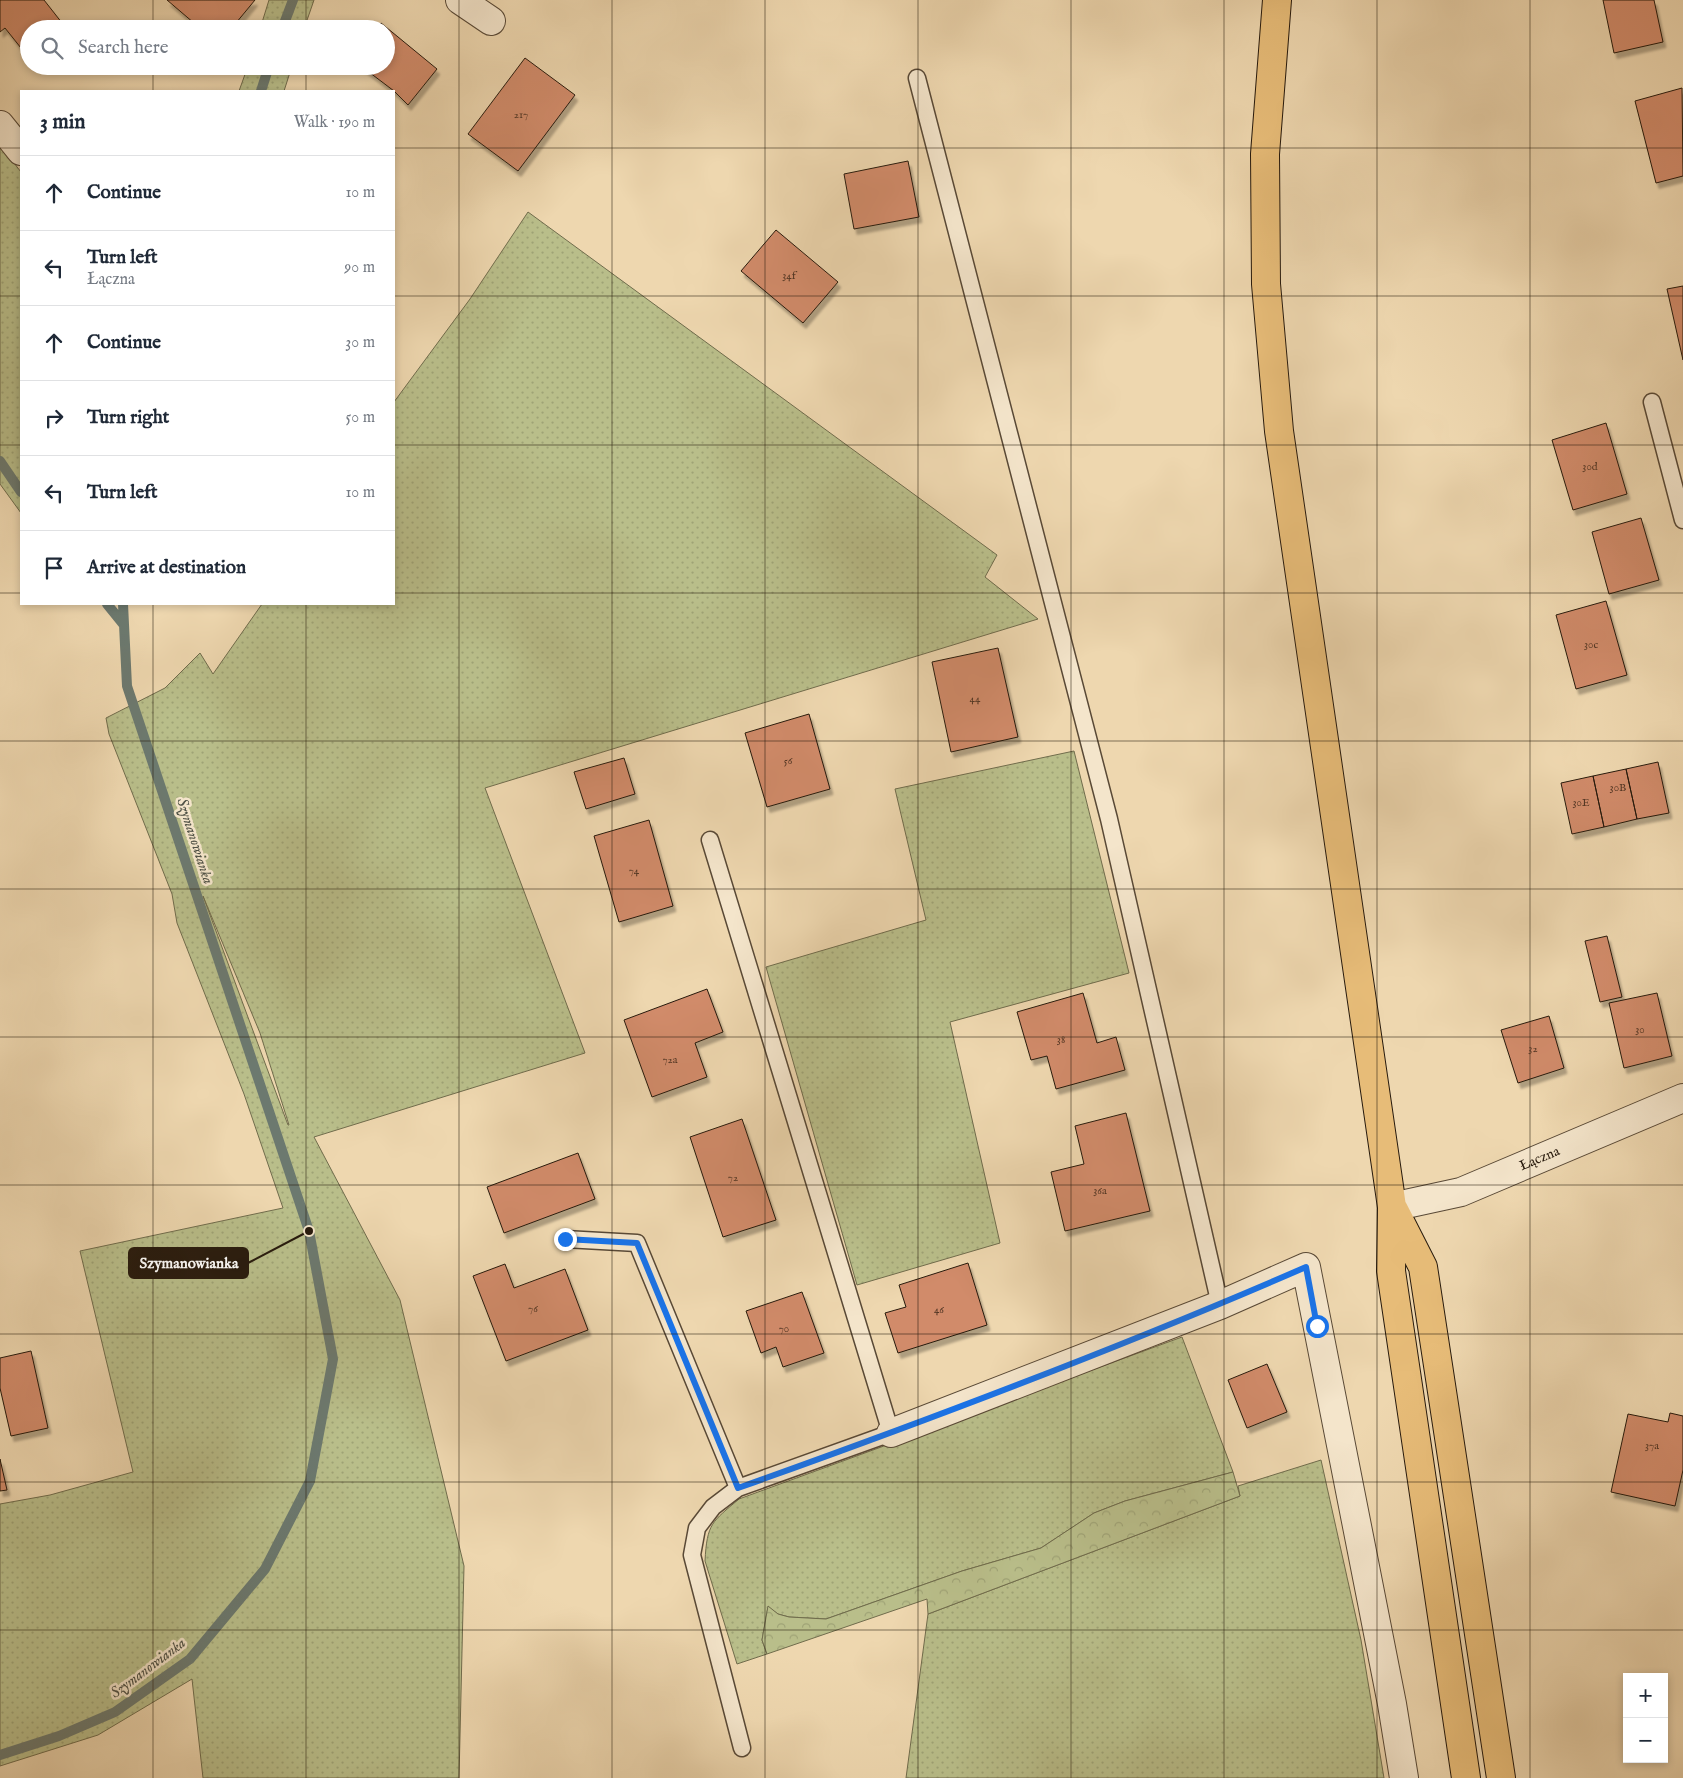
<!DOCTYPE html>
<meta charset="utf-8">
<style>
:root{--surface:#fff;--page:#f2f2f3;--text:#1f2937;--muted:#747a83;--line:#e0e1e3}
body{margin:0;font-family:"IM FELL English",serif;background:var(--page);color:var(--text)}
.controls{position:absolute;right:15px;bottom:15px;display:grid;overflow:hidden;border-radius:0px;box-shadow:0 2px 8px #0003}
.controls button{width:45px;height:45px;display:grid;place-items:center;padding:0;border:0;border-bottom:1px solid var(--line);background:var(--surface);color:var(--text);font:25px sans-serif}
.stop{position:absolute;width:15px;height:15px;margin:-11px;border:4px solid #1a73e8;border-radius:50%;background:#fff}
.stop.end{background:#1a73e8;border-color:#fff;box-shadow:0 1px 5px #0008}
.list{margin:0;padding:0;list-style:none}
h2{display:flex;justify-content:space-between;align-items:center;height:65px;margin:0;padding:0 20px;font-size:21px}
h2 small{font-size:16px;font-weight:400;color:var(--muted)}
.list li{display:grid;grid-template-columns:32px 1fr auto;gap:15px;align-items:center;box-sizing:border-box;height:75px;padding:0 20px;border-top:1px solid var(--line)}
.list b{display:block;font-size:19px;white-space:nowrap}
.list p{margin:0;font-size:16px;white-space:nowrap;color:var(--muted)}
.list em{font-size:16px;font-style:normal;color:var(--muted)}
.icon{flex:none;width:28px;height:28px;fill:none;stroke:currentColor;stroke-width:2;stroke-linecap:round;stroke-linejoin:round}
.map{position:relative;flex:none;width:1683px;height:1778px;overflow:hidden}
.search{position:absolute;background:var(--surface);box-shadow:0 2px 8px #0003;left:20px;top:20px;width:375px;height:55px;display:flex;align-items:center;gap:12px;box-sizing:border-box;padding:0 18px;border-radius:28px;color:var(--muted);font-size:19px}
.panel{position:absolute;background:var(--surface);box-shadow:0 2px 8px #0003;left:20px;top:90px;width:375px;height:515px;border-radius:0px}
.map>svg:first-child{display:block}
.grass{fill:url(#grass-dots);stroke:#706c4c;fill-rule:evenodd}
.forest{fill:url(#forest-crowns);stroke:#706c4c}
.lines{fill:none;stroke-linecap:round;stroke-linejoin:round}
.stream{stroke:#6c796f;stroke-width:10}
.building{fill:#d18b6b;stroke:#271a0d;filter:url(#shadow)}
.service-casing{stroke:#594936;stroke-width:19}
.minor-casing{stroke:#594936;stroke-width:30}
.primary-casing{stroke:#271a0d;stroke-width:30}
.service{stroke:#f4e5cb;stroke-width:16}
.minor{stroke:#f4e5cb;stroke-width:28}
.primary{stroke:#e7bc78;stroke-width:28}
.route{stroke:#1a73e8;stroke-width:6}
.grid{fill:none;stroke:#271a0d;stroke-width:1;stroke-opacity:0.55}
.labels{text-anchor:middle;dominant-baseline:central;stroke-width:5;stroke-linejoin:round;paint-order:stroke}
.number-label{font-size:11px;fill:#523624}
.street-label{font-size:14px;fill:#271a0d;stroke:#f4e5cb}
.water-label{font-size:15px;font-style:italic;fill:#4f5146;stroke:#f4e5cb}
.leader{fill:none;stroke:#271a0d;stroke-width:2}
.callout-dot{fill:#271a0d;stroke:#f4e5cb;stroke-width:2}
.callout{fill:#271a0d;stroke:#271a0d;stroke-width:2}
.callout-label{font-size:15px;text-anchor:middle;font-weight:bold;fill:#fff}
</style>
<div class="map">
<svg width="1683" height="1778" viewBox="0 0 1683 1778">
<defs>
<pattern id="grass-dots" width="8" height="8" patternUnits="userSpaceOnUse" patternTransform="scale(1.25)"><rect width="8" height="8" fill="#b9be8a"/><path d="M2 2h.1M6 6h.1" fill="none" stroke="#9fa376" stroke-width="1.8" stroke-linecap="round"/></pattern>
<pattern id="forest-crowns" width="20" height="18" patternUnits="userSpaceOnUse" patternTransform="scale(1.25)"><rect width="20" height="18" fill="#b9be8a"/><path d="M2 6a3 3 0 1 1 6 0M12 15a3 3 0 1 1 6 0" fill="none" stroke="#9fa376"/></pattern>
<filter id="shadow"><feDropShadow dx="3" dy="5.5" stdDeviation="1" flood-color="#0004"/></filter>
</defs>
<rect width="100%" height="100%" fill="#eed7af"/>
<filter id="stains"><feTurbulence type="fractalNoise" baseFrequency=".004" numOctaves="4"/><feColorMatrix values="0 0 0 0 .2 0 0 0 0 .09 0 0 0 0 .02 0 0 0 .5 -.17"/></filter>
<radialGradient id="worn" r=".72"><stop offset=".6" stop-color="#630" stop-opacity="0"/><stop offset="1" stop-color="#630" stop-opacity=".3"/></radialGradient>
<path class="grass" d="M269,0H314L304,29H260Z
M248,66H292L284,91H239Z
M0,145L21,172V513L0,484Z
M528,212L997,555L985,577L1038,619L485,788L585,1053L314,1137L400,1300L464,1566L459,1778H203L192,1679L98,1735L0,1766V1504L50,1495L133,1472L80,1251L283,1208L244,1094L177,923L172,894L109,734L106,718L165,688L200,653L213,674L262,604H394V402L470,299ZM203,896L260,1033L289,1125H288Z
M1074,751L1129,973L950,1022L1000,1243L857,1285L766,967L926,920L895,789Z
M1182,1337L1233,1472L1125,1501L1094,1513L1041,1548L962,1571L826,1619L789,1617L778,1614L768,1607L762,1640L767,1654L737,1664L705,1561C707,1523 712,1522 739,1499Z
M1321,1460L1361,1640L1384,1778H906L928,1614L1240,1496L1238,1486Z"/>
<path class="forest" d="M1233,1472L1240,1496L928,1614L927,1599L767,1654L762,1640L768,1606L778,1614L789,1617L826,1619L962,1571L1041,1548L1094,1513L1125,1501Z"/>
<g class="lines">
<path class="stream" d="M282,29L293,0
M261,91L269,66
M0,461L21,492
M107,604L124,625
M0,1755L59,1736L115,1712L190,1659L265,1569L310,1481L333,1359L309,1231L127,686L123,604"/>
</g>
<path class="building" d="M0,0H44L66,28L29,29V58L5,28L0,32Z
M167,0H255L231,29H201Z
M1603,0H1654L1663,42L1614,53Z
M381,23L437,69L408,105L394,91L361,66H386V29H376Z
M525,58L575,95L518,171L468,134Z
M1682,88L1683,176L1656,183L1635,101Z
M908,161L919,217L854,229L844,174Z
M776,230L838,282L803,323L741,271Z
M1683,286V360L1667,289Z
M1606,423L1627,494L1573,510L1552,440Z
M1641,518L1659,580L1609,594L1592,532Z
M1606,601L1627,675L1576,689L1556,615Z
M998,648L1018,737L951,752L932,662Z
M809,714L830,789L767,807L745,733Z
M624,758L635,794L586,809L574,772Z
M1658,762L1669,813L1637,819L1626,769Z
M1626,769L1637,819L1604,827L1593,776Z
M1593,776L1604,827L1572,834L1561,783Z
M649,820L673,906L619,922L594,836Z
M1607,936L1622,997L1600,1002L1585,941Z
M707,989L723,1032L695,1043L707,1077L652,1097L624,1020Z
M1083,993L1097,1043L1116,1037L1125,1070L1056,1089L1047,1056L1031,1060L1017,1012Z
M1657,993L1672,1056L1624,1068L1609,1003Z
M1549,1016L1564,1068L1518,1083L1501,1030Z
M1126,1113L1150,1211L1065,1231L1051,1172L1084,1164L1075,1126Z
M742,1119L776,1220L723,1237L690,1137Z
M578,1153L595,1199L504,1233L487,1187Z
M968,1263L987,1325L898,1353L885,1313L906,1307L899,1285Z
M505,1264L514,1288L565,1269L588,1330L506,1361L473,1276Z
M802,1292L824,1353L783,1367L776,1347L761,1353L746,1311Z
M31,1351L48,1428L11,1436L0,1388V1358Z
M1267,1364L1287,1412L1247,1428L1228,1380Z
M1670,1413L1683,1416V1470L1675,1506L1611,1492L1628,1414L1668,1422Z
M0,1459L7,1490L0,1491Z"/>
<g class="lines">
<g class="service-casing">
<path id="service" d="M917,78L1109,819L1220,1305
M1652,402L1683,520
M710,840L891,1433L738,1488L713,1507L697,1528L692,1555L742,1748
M565,1239L637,1243L738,1488"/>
</g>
<g class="minor-casing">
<g id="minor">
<path d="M460,0L491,21"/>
<path d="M0,125L21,151"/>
<path id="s1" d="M1392,1207L1461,1192L1683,1098"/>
<path d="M891,1433L1220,1305L1306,1267L1392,1704L1404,1778"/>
</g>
</g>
<g class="primary-casing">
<path id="primary" d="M1277,0L1265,154L1266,284L1279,431L1392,1207L1391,1271L1466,1778
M1394,1210L1423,1267L1501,1778"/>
</g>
<use href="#service" class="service"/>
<use href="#minor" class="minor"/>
<use href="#primary" class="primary"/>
</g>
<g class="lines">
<path class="route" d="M565,1239L637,1243L738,1488C929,1420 1120,1348 1306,1267L1317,1326"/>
</g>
<path class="grid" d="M153,0V29M306,0V29M459,0V1778M612,0V1778M765,0V1778M918,0V1778M1071,0V1778M1224,0V1778M1377,0V1778M1530,0V1778M153,66V91M306,66V91M0,148H21M394,148H1683M0,296H21M394,296H1683M0,445H21M394,445H1683M0,593H21M394,593H1683M153,604V1778M306,604V1778M0,741H1683M0,889H1683M0,1037H1683M0,1185H1683M0,1334H1683M0,1482H1683M0,1630H1683"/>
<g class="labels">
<g class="number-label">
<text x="521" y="115">217</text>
<text x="789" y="276">34f</text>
<text x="1590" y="467">30d</text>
<text x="1591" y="645">30c</text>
<text x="975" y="699">44</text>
<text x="788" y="761">56</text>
<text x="1618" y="788">30B</text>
<text x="1581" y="803">30E</text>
<text x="634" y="871">74</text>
<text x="1640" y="1030">30</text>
<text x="1061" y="1040">38</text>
<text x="1533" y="1049">32</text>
<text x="670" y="1060">72a</text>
<text x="733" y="1178">72</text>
<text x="1100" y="1191">36a</text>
<text x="533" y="1309">76</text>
<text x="939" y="1310">46</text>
<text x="784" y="1329">70</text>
<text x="1652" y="1446">37a</text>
</g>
<g class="street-label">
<text stroke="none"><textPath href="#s1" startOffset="156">Łączna</textPath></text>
</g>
<g class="water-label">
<text transform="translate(195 841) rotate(72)">Szymanowianka</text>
<text transform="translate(148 1668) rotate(-37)">Szymanowianka</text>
</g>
</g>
<path class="leader" d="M309 1231L248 1263"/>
<circle class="callout-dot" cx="309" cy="1231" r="5"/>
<rect class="callout" x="129" y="1248" width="119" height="30" rx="5"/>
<g class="callout-label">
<text x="189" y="1268">Szymanowianka</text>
</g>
<rect width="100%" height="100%" filter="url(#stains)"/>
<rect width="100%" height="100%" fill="url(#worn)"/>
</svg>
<div class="controls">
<button>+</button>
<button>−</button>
</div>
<div class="stop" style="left:1317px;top:1326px"></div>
<div class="stop end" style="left:565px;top:1239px"></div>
<div class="search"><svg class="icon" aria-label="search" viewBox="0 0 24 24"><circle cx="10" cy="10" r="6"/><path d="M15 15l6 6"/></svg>Search here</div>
<section class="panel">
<h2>3 min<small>Walk · 190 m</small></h2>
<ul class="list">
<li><svg class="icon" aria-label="ahead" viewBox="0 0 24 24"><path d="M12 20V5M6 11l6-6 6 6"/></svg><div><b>Continue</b></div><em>10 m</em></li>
<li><svg class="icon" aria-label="left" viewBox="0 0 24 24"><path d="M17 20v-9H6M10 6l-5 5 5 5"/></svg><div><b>Turn left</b><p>Łączna</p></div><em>90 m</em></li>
<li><svg class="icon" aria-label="ahead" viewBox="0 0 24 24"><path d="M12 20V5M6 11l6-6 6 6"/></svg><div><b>Continue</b></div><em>30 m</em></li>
<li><svg class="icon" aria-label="right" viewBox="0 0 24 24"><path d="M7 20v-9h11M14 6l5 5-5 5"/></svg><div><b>Turn right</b></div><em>50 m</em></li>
<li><svg class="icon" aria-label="left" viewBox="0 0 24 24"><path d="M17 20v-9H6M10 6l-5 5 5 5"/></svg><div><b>Turn left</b></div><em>10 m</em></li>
<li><svg class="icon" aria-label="arrive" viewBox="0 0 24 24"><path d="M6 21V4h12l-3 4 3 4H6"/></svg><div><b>Arrive at destination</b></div></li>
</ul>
</section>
</div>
